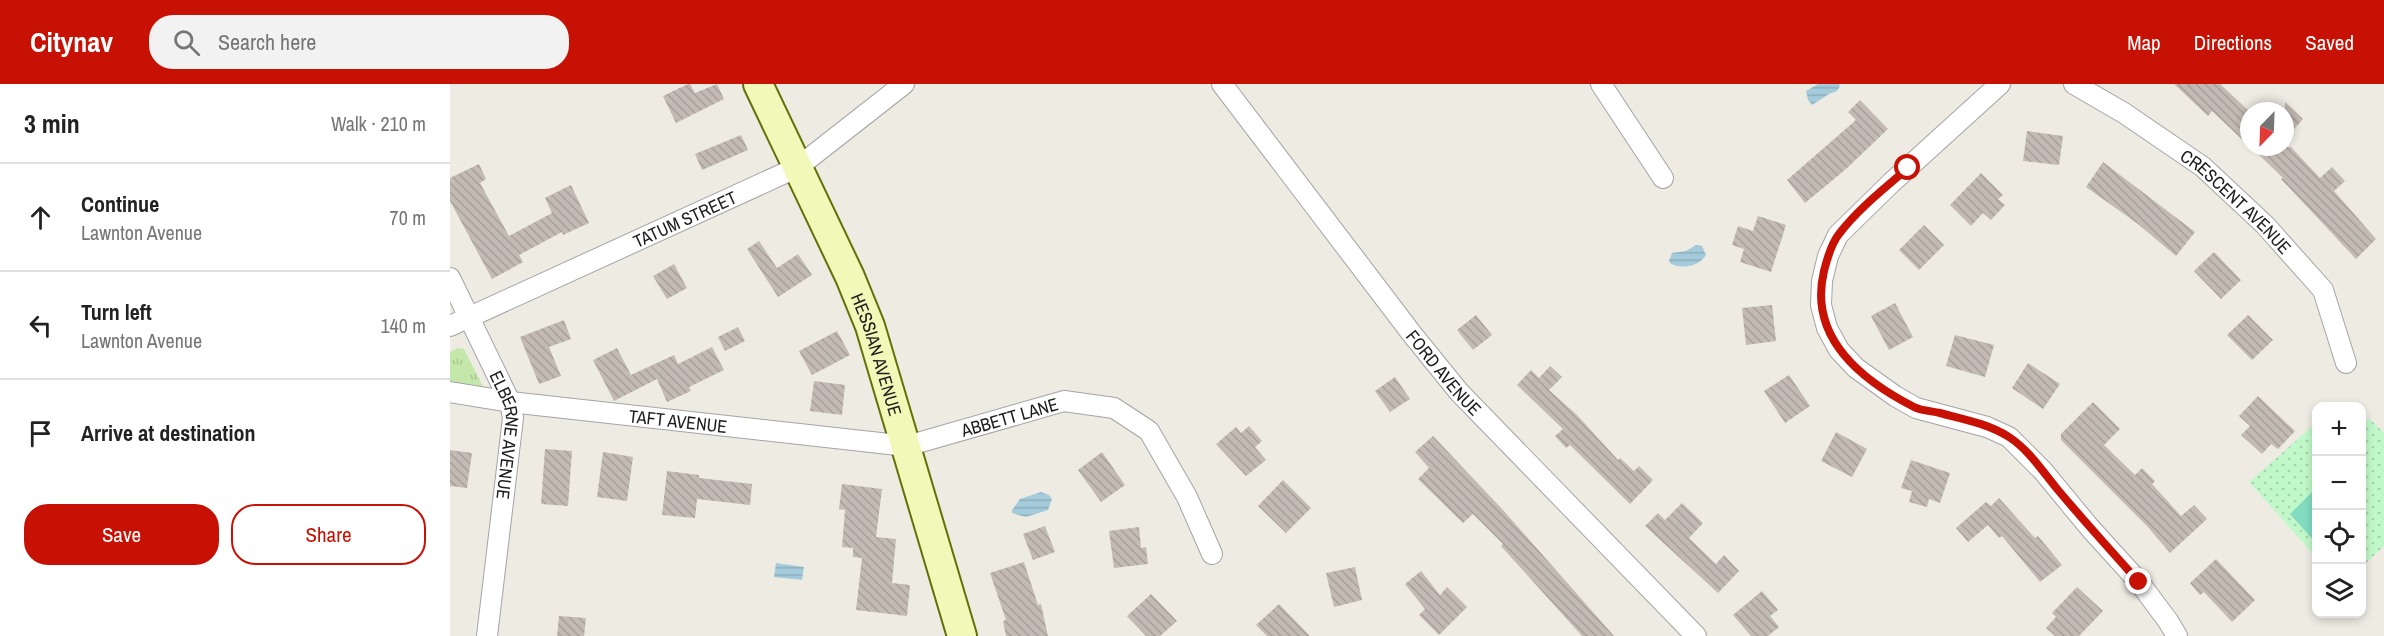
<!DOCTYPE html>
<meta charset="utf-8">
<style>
:root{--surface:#fff;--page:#f2f2f2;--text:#222;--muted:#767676;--line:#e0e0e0;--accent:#c71104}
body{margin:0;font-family:"Archivo Narrow",sans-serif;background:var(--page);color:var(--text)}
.controls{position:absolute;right:18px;bottom:18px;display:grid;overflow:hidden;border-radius:12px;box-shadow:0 3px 9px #0003}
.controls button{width:54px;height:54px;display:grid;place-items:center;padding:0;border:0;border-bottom:2px solid var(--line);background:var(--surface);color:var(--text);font:30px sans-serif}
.compass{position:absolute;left:1790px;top:18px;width:54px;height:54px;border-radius:50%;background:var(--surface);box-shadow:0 3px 9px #0003;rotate:203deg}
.stop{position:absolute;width:18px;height:18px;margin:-14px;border:4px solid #c71104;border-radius:50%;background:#fff}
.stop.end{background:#c71104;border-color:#fff;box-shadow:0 2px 6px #0008}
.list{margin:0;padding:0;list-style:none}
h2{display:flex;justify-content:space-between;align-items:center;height:78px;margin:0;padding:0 24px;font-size:26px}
h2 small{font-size:20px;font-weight:400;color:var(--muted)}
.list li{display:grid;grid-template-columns:39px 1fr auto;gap:18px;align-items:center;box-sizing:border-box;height:108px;padding:0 24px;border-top:2px solid var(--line)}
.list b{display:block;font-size:22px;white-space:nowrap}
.list p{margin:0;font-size:20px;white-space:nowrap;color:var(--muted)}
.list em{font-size:20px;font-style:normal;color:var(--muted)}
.actions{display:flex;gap:12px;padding:18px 24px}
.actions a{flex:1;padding:14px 0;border:2px solid var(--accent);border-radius:24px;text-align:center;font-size:21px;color:var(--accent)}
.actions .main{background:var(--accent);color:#fff}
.icon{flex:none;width:33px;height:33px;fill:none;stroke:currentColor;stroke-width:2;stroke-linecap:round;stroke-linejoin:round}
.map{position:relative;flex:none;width:1934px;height:552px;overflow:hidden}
header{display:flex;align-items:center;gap:36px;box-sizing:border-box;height:84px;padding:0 30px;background:var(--accent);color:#fff}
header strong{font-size:28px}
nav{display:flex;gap:33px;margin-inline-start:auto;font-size:21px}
.search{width:420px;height:54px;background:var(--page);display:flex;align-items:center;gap:15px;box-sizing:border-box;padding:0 21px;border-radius:24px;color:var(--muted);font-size:22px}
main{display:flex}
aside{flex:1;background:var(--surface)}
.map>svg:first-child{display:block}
.grass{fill:url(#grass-tufts)}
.park{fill:url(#park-dots)}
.pitch{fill:#83dcbf}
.water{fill:url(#water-rules)}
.building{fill:url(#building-back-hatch)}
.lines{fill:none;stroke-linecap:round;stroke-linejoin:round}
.street-casing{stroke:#a4a4a4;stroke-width:22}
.secondary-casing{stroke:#5f7207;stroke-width:32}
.street{stroke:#fff;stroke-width:20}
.secondary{stroke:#f1f8b8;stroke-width:28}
.route{stroke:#c71104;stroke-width:8}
.labels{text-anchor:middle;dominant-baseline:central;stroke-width:5;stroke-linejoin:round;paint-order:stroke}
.street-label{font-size:18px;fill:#1d1d1d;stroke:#fff}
</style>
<header>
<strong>Citynav</strong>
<div class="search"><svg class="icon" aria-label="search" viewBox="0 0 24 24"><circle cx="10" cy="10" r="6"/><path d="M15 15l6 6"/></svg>Search here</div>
<nav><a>Map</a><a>Directions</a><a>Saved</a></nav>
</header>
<main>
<aside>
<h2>3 min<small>Walk · 210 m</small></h2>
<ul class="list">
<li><svg class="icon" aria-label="ahead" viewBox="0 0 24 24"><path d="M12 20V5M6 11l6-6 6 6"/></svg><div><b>Continue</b><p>Lawnton Avenue</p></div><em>70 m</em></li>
<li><svg class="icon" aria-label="left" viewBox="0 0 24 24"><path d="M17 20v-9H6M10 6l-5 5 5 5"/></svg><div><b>Turn left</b><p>Lawnton Avenue</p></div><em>140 m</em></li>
<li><svg class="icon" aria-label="arrive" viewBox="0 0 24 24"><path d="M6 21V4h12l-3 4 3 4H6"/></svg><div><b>Arrive at destination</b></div></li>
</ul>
<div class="actions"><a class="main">Save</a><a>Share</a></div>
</aside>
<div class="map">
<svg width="1934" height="552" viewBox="0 0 1934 552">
<defs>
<pattern id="grass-tufts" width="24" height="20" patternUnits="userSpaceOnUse" patternTransform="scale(1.5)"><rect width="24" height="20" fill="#c4e8aa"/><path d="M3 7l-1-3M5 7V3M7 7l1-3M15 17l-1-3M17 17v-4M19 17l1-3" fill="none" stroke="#a8c792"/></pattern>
<pattern id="park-dots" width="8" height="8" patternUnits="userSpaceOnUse" patternTransform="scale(1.5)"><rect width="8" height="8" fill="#c1f8c9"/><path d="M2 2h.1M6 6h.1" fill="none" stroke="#a5d4ac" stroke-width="1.8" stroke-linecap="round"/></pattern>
<pattern id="water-rules" width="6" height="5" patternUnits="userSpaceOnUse" patternTransform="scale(1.5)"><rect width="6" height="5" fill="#a4cbdb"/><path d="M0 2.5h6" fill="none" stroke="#8daebc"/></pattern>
<pattern id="building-back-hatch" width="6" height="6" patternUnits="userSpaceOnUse" patternTransform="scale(1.5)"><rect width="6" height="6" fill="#c3bab3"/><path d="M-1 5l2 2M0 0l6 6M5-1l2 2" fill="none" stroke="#a79f9a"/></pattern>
</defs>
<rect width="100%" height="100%" fill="#eeebe3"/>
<path class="grass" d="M8,264L14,265L33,303L30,307L0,303V268Z"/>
<path class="park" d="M1920,335L1934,349V462L1912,483V339Z
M1866,339V473L1799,398Z"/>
<path class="pitch" d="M1866,404V459L1840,430Z"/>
<path class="water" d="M1368,0H1389L1390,2L1387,7L1379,10L1362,21L1358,16L1356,7Z
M1246,161L1252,162L1256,171C1248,183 1233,185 1221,180L1219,177L1222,169L1236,167Z
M591,408L599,411L602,415L598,426L576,433L562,429V426L570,415Z
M326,479L354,483L352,496L324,493Z"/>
<path class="building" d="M238,0H240L245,9L267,0L274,15L226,39L213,12Z
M1724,0H1770L1799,27V62L1762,27L1758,32Z
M1410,16L1438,45L1396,85L1355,119L1337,96L1406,36L1398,28Z
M1835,18L1853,35L1835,55Z
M1577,47L1613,52L1609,81L1573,77Z
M291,51L298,66L252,86L245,70Z
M1801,63H1841L1870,94L1882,83L1895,97L1884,107L1926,155L1906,175L1831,95L1833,94Z
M1653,78L1745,148L1726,172L1688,140L1636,103Z
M29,80L36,95L30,99L59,152L102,129L95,114L121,101L139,139L113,151L112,148L69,171L73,178L42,195L0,117V94Z
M1531,89L1553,111L1548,115L1555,121L1541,136L1533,129L1521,142L1500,121Z
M1308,132L1336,141L1321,188L1290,178L1294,165L1282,161L1288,142L1303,147Z
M1474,141L1494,161L1469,186L1449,166Z
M309,157L327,184L348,170L362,191L328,213L297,165Z
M1764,168L1791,196L1771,215L1744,187Z
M224,180L237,204L217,215L203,192Z
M1445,219L1463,253L1439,266L1421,232Z
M1322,221L1326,257L1296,261L1292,224Z
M1026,231L1042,251L1023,266L1007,246Z
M1798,231L1823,256L1802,276L1777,251Z
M114,236L121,255L99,263L111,292L89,300L70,253Z
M288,243L295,257L275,267L268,253Z
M387,247L400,271L362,291L349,267Z
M1505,251L1544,261L1535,293L1496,282Z
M262,263L274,286L239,303L241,307L217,318L207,295L164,317L143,276L167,264L181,291L224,271L228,280Z
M1578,279L1610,300L1593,325L1562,304Z
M1100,282L1112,293L1099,306L1128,332L1168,376L1170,374L1184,387L1189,382L1203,396L1180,420L1120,361L1116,364L1105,352L1113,345L1067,301L1081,286L1089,294Z
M1339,291L1360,322L1335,339L1314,307Z
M945,293L960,315L940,328L925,307Z
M364,297L395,301L392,331L360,327Z
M1808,312L1845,347L1828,365L1821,360L1812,370L1791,351L1800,342L1789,332Z
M1643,318L1670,345L1654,361L1685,391L1692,384L1705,397L1702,400L1731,432L1744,421L1757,435L1720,469L1697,442L1611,356V350Z
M799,342L812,357L805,363L816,376L796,392L766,360L786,343L791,349Z
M1386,348L1417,365L1402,393L1371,377Z
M983,352L1053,426L1164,552H1132L1051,462L1053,460L1023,430L1013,439L968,395L979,384L965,368Z
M95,365L122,367L118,422L91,420Z
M0,366L22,369L17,404L0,402Z
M153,368L183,373L177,417L147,413Z
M652,368L675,401L651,418L628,386Z
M1461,376L1500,389L1490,419L1479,415L1477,423L1459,418L1462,407L1451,404Z
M217,387L249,391V394L302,400L300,421L247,415L245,434L212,431Z
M833,396L861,424L836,449L808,422Z
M392,400L432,405L426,453L446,455L442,499L460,501L457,532L406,526L412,474L403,473V464L392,463L395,426L389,425Z
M1549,414L1585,454L1588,452L1612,481L1590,498L1552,452L1549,454L1538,441L1518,458L1506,444L1536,418L1541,422Z
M1232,419L1253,439L1239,454L1266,480L1274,471L1289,487L1268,509L1195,442L1208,429L1215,436Z
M595,442L605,468L583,476L573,450Z
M689,443L691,464L696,463L698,480L664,484L659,447Z
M1766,475L1805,516L1782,538L1754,508L1750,511L1740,499Z
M574,478L588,521L591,520L598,552H556L553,537L556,536L540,489Z
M905,483L912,516L884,523L876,489Z
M971,487L990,511L997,503L1017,523L989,551L969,531L975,525L955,500Z
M1627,503L1653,527L1629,552H1605L1596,544L1606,533L1602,529Z
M1312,507L1328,526L1320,532L1329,543L1318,552H1301L1283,531Z
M701,510L727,537L710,552H696L677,532Z
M829,520L860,552H817L806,541Z
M109,532L136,534L134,552H107Z"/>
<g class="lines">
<g class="street-casing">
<g id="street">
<path id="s1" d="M772,0L962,250L1009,308L1246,552"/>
<path d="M1151,0L1213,94"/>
<path d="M1550,0L1441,99L1388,151L1378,172L1372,197L1371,221L1377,244L1389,266L1406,284L1445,312L1466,324L1537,343L1559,353L1593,387L1640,444L1689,498L1718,537L1727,552"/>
<path id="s2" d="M1624,0L1674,29L1753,83L1815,141L1873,206L1896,279"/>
<path id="s3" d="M0,194L60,318L63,334L37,552"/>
<path id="s4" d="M0,242L348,83L454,0"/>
<path id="s5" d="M0,308L60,318L457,362L614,317L664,324L699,347L737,413L762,470"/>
</g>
</g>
<g class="secondary-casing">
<g id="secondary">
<path id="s6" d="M308,0L400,193L420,242L512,552"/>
</g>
</g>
<use href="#street" class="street"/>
<use href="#secondary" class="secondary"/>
</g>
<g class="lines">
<path class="route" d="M1458,84C1435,104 1408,125 1389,150C1381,160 1377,175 1374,187C1358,253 1411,296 1464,323C1472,327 1482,327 1490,329C1513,335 1539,340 1559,353C1579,366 1593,388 1608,406C1634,437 1662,468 1689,498"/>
</g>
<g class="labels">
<g class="street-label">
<text stroke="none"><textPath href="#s2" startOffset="201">CRESCENT AVENUE</textPath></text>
<text stroke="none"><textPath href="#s4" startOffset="258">TATUM STREET</textPath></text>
<text stroke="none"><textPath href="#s6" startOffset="296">HESSIAN AVENUE</textPath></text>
<text stroke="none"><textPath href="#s1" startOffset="364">FORD AVENUE</textPath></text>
<text stroke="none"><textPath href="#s5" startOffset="567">ABBETT LANE</textPath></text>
<text stroke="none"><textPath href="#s5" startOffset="230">TAFT AVENUE</textPath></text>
<text stroke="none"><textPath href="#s3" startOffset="170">ELBERNE AVENUE</textPath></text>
</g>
</g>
</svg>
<div class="controls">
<button>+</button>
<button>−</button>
<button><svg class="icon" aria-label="locate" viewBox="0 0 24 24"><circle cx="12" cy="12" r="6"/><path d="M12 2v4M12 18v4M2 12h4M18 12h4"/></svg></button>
<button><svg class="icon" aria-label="layers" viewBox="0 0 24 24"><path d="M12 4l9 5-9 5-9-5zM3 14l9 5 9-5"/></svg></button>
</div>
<svg class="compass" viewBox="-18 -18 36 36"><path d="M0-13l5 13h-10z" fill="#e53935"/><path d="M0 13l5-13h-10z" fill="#767676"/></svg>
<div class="stop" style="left:1458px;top:84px"></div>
<div class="stop end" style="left:1689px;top:498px"></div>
</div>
</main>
